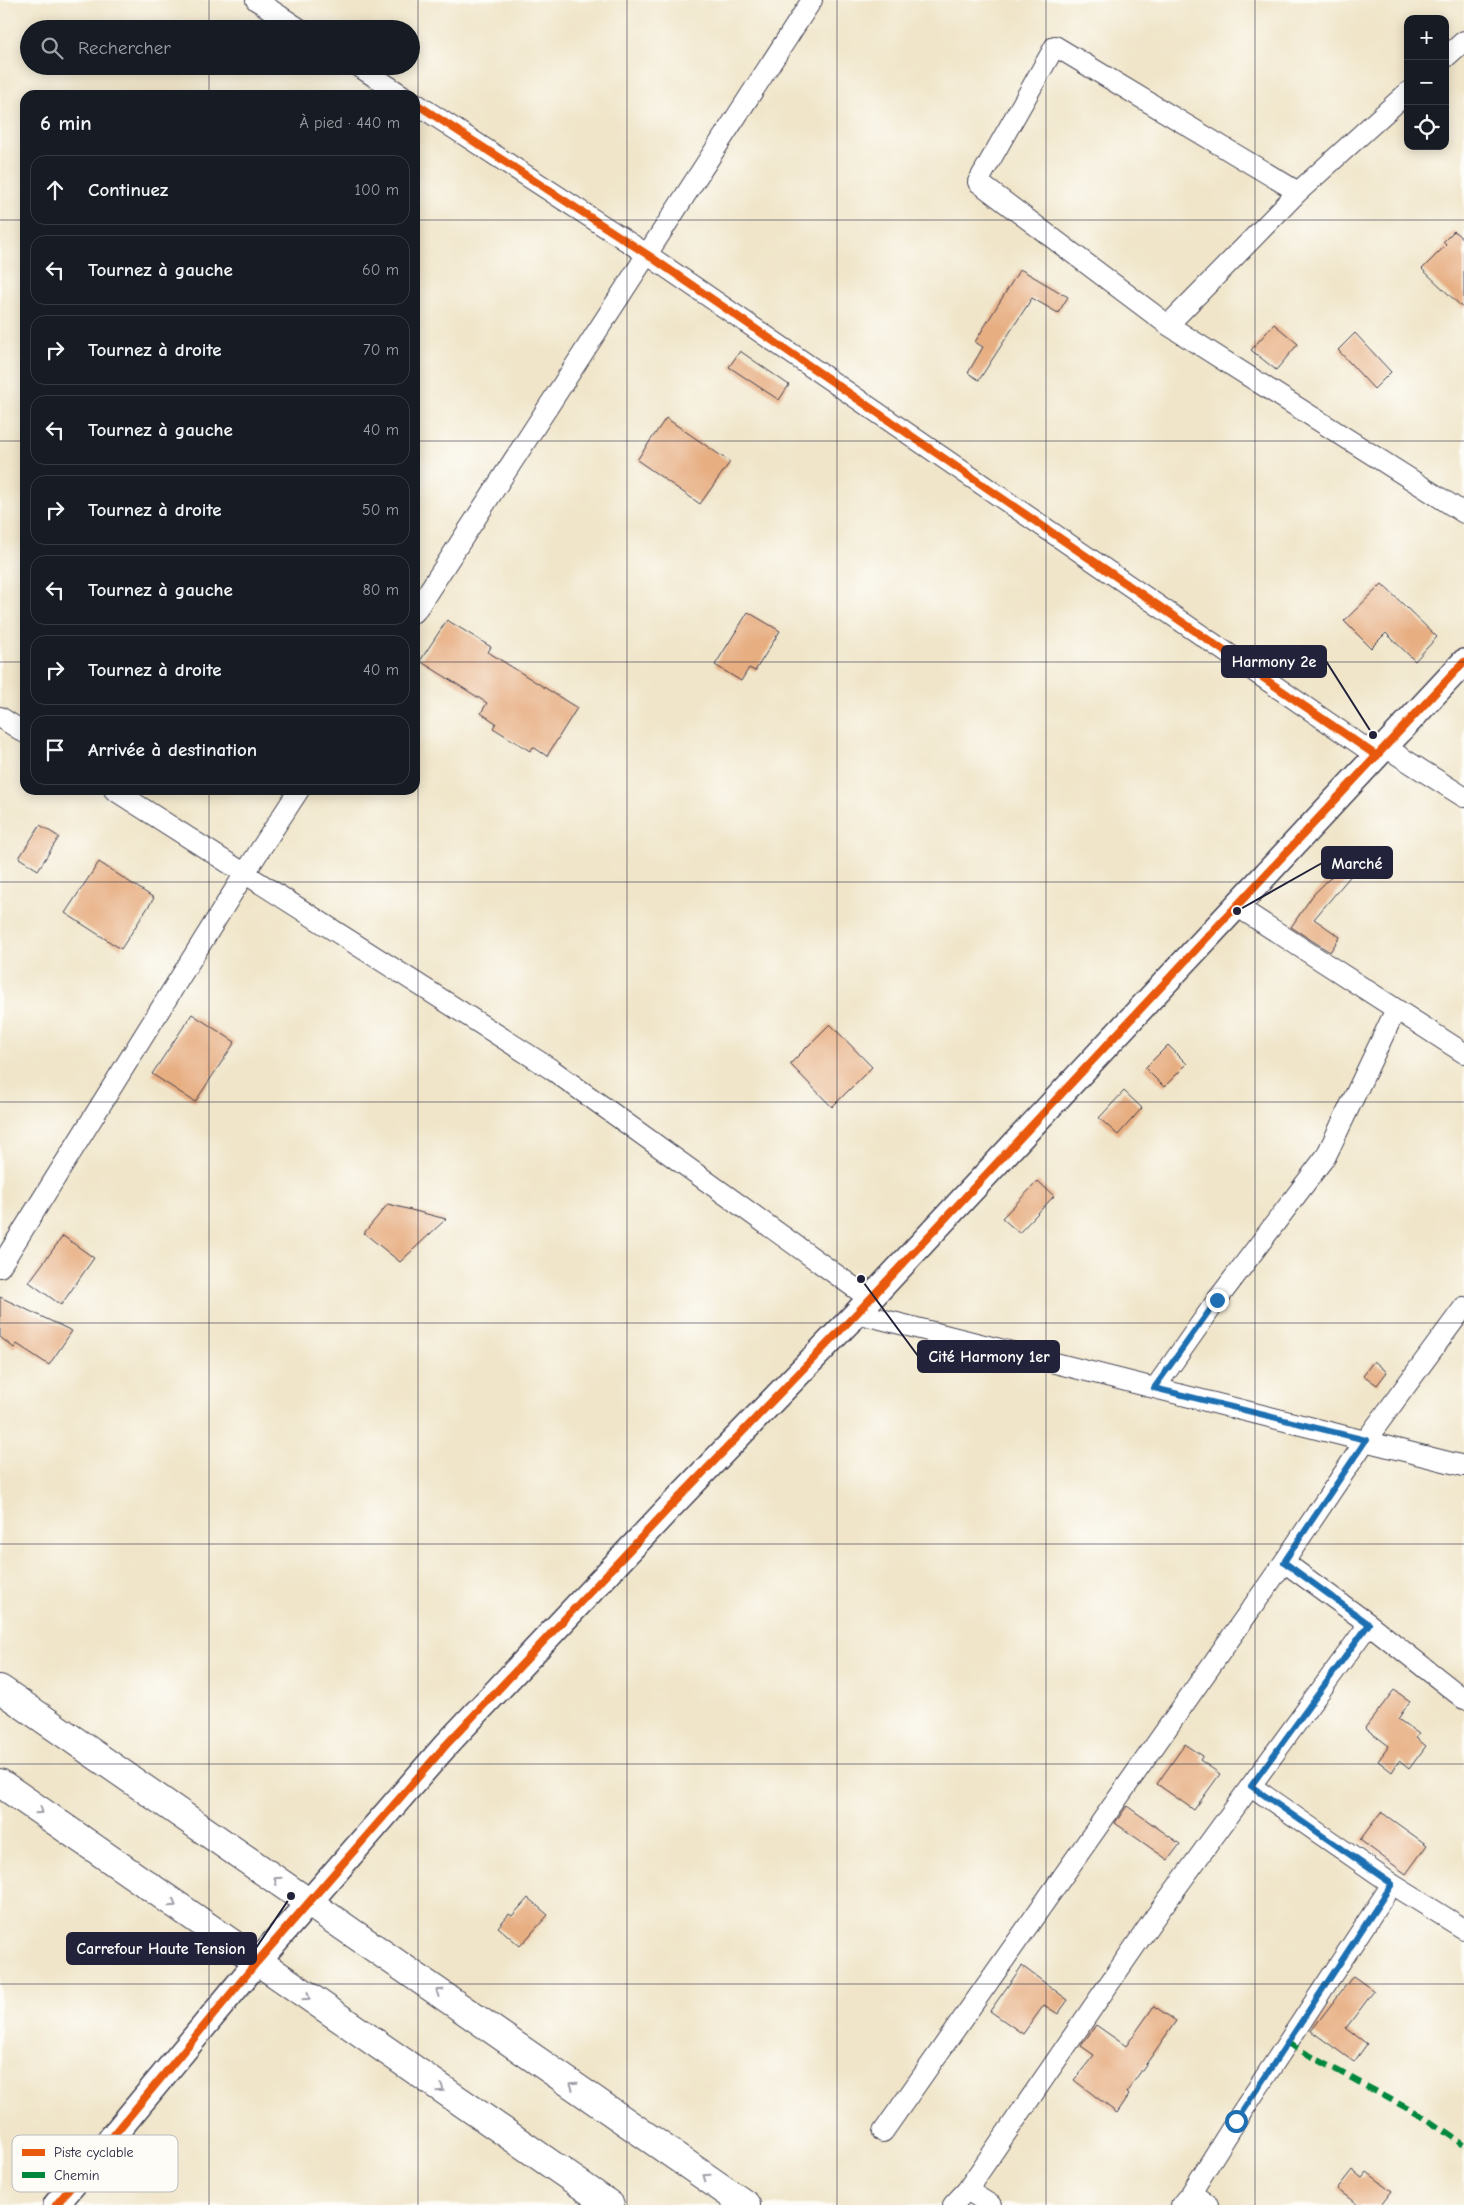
<!DOCTYPE html>
<html lang="fr">
<meta charset="utf-8">
<style>
:root{--surface:#171b24;--page:#20242c;--text:#f1f3f6;--muted:#9ea1a6;--line:#363941}
body{margin:0;font-family:"Comic Neue",sans-serif;background:var(--page);color:var(--text)}
.controls{position:absolute;right:15px;top:15px;display:grid;overflow:hidden;border-radius:10px;box-shadow:0 2px 12px #0003}
.controls button{width:45px;height:45px;display:grid;place-items:center;padding:0;border:0;border-bottom:1px solid var(--line);background:var(--surface);color:var(--text);font:25px sans-serif}
.stop{position:absolute;width:15px;height:15px;margin:-11px;border:4px solid #1f6fb2;border-radius:50%;background:#fff}
.stop.end{background:#1f6fb2;border-color:#fff;box-shadow:0 1px 5px #0008}
.list{margin:0;padding:0;list-style:none}
h2{display:flex;justify-content:space-between;align-items:center;height:65px;margin:0;padding:0 20px;font-size:21px}
h2 small{font-size:16px;font-weight:400;color:var(--muted)}
.list li{display:grid;grid-template-columns:32px 1fr auto;gap:15px;align-items:center;box-sizing:border-box;height:70px;margin:0 10px 10px;padding:0 10px;border:1px solid var(--line);border-radius:15px}
.list b{display:block;font-size:19px;white-space:nowrap}
.list em{font-size:16px;font-style:normal;color:var(--muted)}
.icon{flex:none;width:28px;height:28px;fill:none;stroke:currentColor;stroke-width:2;stroke-linecap:round;stroke-linejoin:round}
.map{position:relative;flex:none;width:1464px;height:2205px;overflow:hidden}
.search{position:absolute;background:var(--surface);box-shadow:0 2px 12px #0003;left:20px;top:20px;width:400px;height:55px;display:flex;align-items:center;gap:12px;box-sizing:border-box;padding:0 18px;border-radius:28px;color:var(--muted);font-size:19px}
.panel{position:absolute;background:var(--surface);box-shadow:0 2px 12px #0003;left:20px;top:90px;width:400px;height:705px;border-radius:15px}
.map>svg:first-child{display:block}
.building{fill:#e7ae82}
.lines{fill:none;stroke-linecap:round;stroke-linejoin:round}
.minor-casing{stroke:#413f50;stroke-width:22}
.tertiary-casing{stroke:#413f50;stroke-width:28}
.trunk-casing{stroke:#413f50;stroke-width:30}
.minor{stroke:#fff;stroke-width:20}
.tertiary{stroke:#fff;stroke-width:25}
.trunk{stroke:#fff;stroke-width:28}
.quiet{stroke:#00873e;stroke-width:6;stroke-dasharray:12 6;stroke-linecap:butt}
.cycleway-casing{stroke:#fdfcf7;stroke-width:11}
.cycleway{stroke:#e8590c;stroke-width:8}
.oneway{stroke:#9c9ca7}
.route{stroke:#1f6fb2;stroke-width:6}
.grid{fill:none;stroke:#22223b;stroke-width:1;stroke-opacity:0.55}
.key{fill:#fdfcf7;stroke:#bbbbbf;stroke-width:1}
.key-label{font-size:14px;fill:#22223b}
.leader{fill:none;stroke:#22223b;stroke-width:2}
.callout-dot{fill:#22223b;stroke:#fdfcf7;stroke-width:2}
.callout{fill:#22223b;stroke:#22223b;stroke-width:2}
.callout-label{font-size:16px;text-anchor:middle;font-weight:bold;fill:#fff}
</style>
<div class="map">
<svg width="1464" height="2205" viewBox="0 0 1464 2205">
<rect width="100%" height="100%" fill="#fdfcf7"/>
<filter id="ink" filterUnits="userSpaceOnUse"><feTurbulence type="fractalNoise" baseFrequency=".02" numOctaves="2"/><feDisplacementMap in="SourceGraphic" scale="10" xChannelSelector="R" yChannelSelector="G"/><feConvolveMatrix kernelMatrix="1 2 1 2 8 2 1 2 1" color-interpolation-filters="sRGB"/></filter>
<filter id="wash" filterUnits="userSpaceOnUse"><feTurbulence type="fractalNoise" baseFrequency=".0096" numOctaves="4" result="noise"/><feDisplacementMap in="SourceGraphic" scale="20" xChannelSelector="R" yChannelSelector="G"/><feGaussianBlur stdDeviation="1.12" result="paint"/><feColorMatrix in="noise" values="0 0 0 0 0 0 0 0 0 0 0 0 0 0 0 0 0 1.4 0 .05"/><feComposite in="paint" operator="in"/></filter>
<g filter="url(#wash)">
<rect width="100%" height="100%" fill="#f0e5c9"/>
<g id="blocks">
<path class="building" d="M1454,231L1464,240V309L1422,269L1446,245L1443,242Z
M1020,269L1068,297L1058,313L1032,298L979,380L968,373L983,347L975,342Z
M1274,324L1298,344L1276,370L1251,350Z
M1355,333L1391,372L1374,389L1338,350Z
M740,351L789,385L779,400L729,367Z
M666,418L730,462L700,504L637,460Z
M1382,584L1437,637L1415,661L1386,633L1371,648L1344,621Z
M748,612L780,631L755,671L749,668L741,681L715,665Z
M447,620L491,647L488,652L577,708L547,756L533,747L530,751L493,728L496,723L481,713L487,703L420,661Z
M40,825L59,837L38,870L19,858Z
M1356,852L1365,859L1314,919L1340,937L1330,952L1291,927L1313,895Z
M99,862L154,898L121,949L65,913Z
M192,1014L235,1042L195,1102L152,1074Z
M830,1024L872,1067L832,1107L790,1064Z
M1168,1045L1187,1064L1164,1087L1145,1068Z
M1124,1091L1142,1108L1118,1135L1099,1118Z
M1038,1181L1054,1196L1019,1233L1002,1218Z
M388,1204L446,1219L400,1262L364,1233Z
M63,1236L94,1258L61,1305L29,1282Z
M0,1297L72,1331L49,1365L17,1344L14,1348L0,1337Z
M1374,1361L1387,1372L1377,1385L1363,1375Z
M1394,1690L1410,1701L1398,1719L1419,1734L1416,1738L1426,1746L1409,1769L1399,1761L1392,1772L1378,1761L1389,1746L1365,1728Z
M1185,1744L1203,1756L1200,1760L1220,1774L1194,1810L1157,1784Z
M1127,1806L1180,1844L1168,1860L1115,1823Z
M1381,1812L1427,1845L1406,1874L1360,1840Z
M528,1898L548,1915L520,1946L498,1927L509,1914L512,1916Z
M1022,1966L1068,2000L1058,2014L1044,2005L1023,2034L990,2011Z
M1353,1976L1374,1991L1346,2028L1367,2044L1354,2062L1311,2031Z
M1154,2006L1176,2021L1126,2093L1129,2095L1117,2113L1074,2080L1094,2055L1081,2046L1096,2025L1126,2046Z
M1352,2170L1362,2178L1367,2172L1392,2191L1381,2205H1358L1337,2189Z"/>
</g>
</g>
<g filter="url(#ink)">
<use href="#blocks" fill-opacity="0" stroke="#413f50" stroke-width="1"/>
<g class="lines">
<g class="minor-casing">
<path id="minor" d="M256,0L300,29
M1445,58L1464,41
M358,66L402,95
M415,103L648,255L1377,756
M1298,192L1055,46L978,182L1168,325L1298,192L1408,92
M1168,325L1464,513
M415,612L812,0
M0,717L25,733
M1385,747L1464,797
M114,790L551,1069L870,1299
M1235,905L1464,1053
M0,1267L245,873L299,790
M857,1313L1464,1466
M1155,1388L1217,1300L1326,1156L1396,1009
M1284,1562L1369,1624L1464,1699
M1251,1786L1392,1884L1464,1929
M883,2132L1284,1562L1366,1440L1464,1307
M967,2190L1155,1917L1369,1624
M1191,2193L1208,2205
M953,2205L967,2190L991,2205
M1181,2205L1191,2193L1236,2121L1392,1884"/>
</g>
<g class="tertiary-casing">
<path id="tertiary" d="M56,2205L257,1962L446,1745L669,1508L857,1313L1464,662"/>
</g>
<g class="trunk-casing">
<path id="trunk" d="M0,1689L746,2205
M0,1783L610,2205"/>
</g>
<use href="#minor" class="minor"/>
<use href="#tertiary" class="tertiary"/>
<use href="#trunk" class="trunk"/>
<path class="quiet" d="M1287,2043L1423,2117L1464,2145"/>
<g class="cycleway-casing">
<path id="cycleway" d="M415,103L648,255L1377,756
M56,2205L257,1962L446,1745L669,1508L857,1313L1464,662"/>
</g>
<use href="#cycleway" class="cycleway"/>
</g>
<defs><path id="oneway-chevron" d="M-2-3.5L2.5 0L-2 3.5" fill="none" stroke-width="1.6" stroke-linecap="round" stroke-linejoin="round" transform="scale(1.25)"/></defs>
<g class="oneway">
<use href="#oneway-chevron" transform="translate(40 1811) rotate(35)"/>
<use href="#oneway-chevron" transform="translate(277 1880) rotate(-145)"/>
<use href="#oneway-chevron" transform="translate(173 1904) rotate(35)"/>
<use href="#oneway-chevron" transform="translate(439 1992) rotate(-145)"/>
<use href="#oneway-chevron" transform="translate(307 1997) rotate(35)"/>
<use href="#oneway-chevron" transform="translate(573 2085) rotate(-145)"/>
<use href="#oneway-chevron" transform="translate(441 2089) rotate(35)"/>
<use href="#oneway-chevron" transform="translate(706 2177) rotate(-145)"/>
</g>
</g>
<g class="lines" filter="url(#ink)">
<path class="route" d="M1217,1300L1154,1388L1366,1440L1284,1562L1369,1624L1251,1786L1392,1884L1236,2121"/>
</g>
<path class="grid" d="M209,0V29M418,0V2205M627,0V2205M837,0V2205M1046,0V2205M1255,0V2205M209,66V95M0,220H25M415,220H1464M0,441H25M415,441H1464M0,662H25M415,662H1464M209,790V2205M0,882H1464M0,1102H1464M0,1323H1464M0,1544H1464M0,1764H1464M0,1984H1464"/>
<rect x="12" y="2135" width="166" height="57" rx="8" class="key"/>
<rect x="22" y="2149" width="23" height="7" fill="#e8590c"/>
<rect x="22" y="2172" width="23" height="6" fill="#00873e"/>
<g class="key-label">
<text x="54" y="2157">Piste cyclable</text>
<text x="54" y="2180">Chemin</text>
</g>
<path class="leader" d="M1373 735L1326 661M1237 911L1322 863M861 1279L918 1356M291 1896L256 1948"/>
<g class="callout-dot">
<circle cx="1373" cy="735" r="5"/>
<circle cx="1237" cy="911" r="5"/>
<circle cx="861" cy="1279" r="5"/>
<circle cx="291" cy="1896" r="5"/>
</g>
<g class="callout">
<rect x="1222" y="646" width="104" height="31" rx="5"/>
<rect x="1322" y="847" width="70" height="31" rx="5"/>
<rect x="918" y="1341" width="141" height="31" rx="5"/>
<rect x="67" y="1933" width="189" height="31" rx="5"/>
</g>
<g class="callout-label">
<text x="1274" y="667">Harmony 2e</text>
<text x="1357" y="869">Marché</text>
<text x="989" y="1362">Cité Harmony 1er</text>
<text x="161" y="1954">Carrefour Haute Tension</text>
</g>
</svg>
<div class="controls">
<button>+</button>
<button>−</button>
<button><svg class="icon" aria-label="locate" viewBox="0 0 24 24"><circle cx="12" cy="12" r="6"/><path d="M12 2v4M12 18v4M2 12h4M18 12h4"/></svg></button>
</div>
<div class="stop" style="left:1236px;top:2121px"></div>
<div class="stop end" style="left:1217px;top:1300px"></div>
<div class="search"><svg class="icon" aria-label="search" viewBox="0 0 24 24"><circle cx="10" cy="10" r="6"/><path d="M15 15l6 6"/></svg>Rechercher</div>
<section class="panel">
<h2>6 min<small>À pied · 440 m</small></h2>
<ul class="list">
<li><svg class="icon" aria-label="ahead" viewBox="0 0 24 24"><path d="M12 20V5M6 11l6-6 6 6"/></svg><div><b>Continuez</b></div><em>100 m</em></li>
<li><svg class="icon" aria-label="left" viewBox="0 0 24 24"><path d="M17 20v-9H6M10 6l-5 5 5 5"/></svg><div><b>Tournez à gauche</b></div><em>60 m</em></li>
<li><svg class="icon" aria-label="right" viewBox="0 0 24 24"><path d="M7 20v-9h11M14 6l5 5-5 5"/></svg><div><b>Tournez à droite</b></div><em>70 m</em></li>
<li><svg class="icon" aria-label="left" viewBox="0 0 24 24"><path d="M17 20v-9H6M10 6l-5 5 5 5"/></svg><div><b>Tournez à gauche</b></div><em>40 m</em></li>
<li><svg class="icon" aria-label="right" viewBox="0 0 24 24"><path d="M7 20v-9h11M14 6l5 5-5 5"/></svg><div><b>Tournez à droite</b></div><em>50 m</em></li>
<li><svg class="icon" aria-label="left" viewBox="0 0 24 24"><path d="M17 20v-9H6M10 6l-5 5 5 5"/></svg><div><b>Tournez à gauche</b></div><em>80 m</em></li>
<li><svg class="icon" aria-label="right" viewBox="0 0 24 24"><path d="M7 20v-9h11M14 6l5 5-5 5"/></svg><div><b>Tournez à droite</b></div><em>40 m</em></li>
<li><svg class="icon" aria-label="arrive" viewBox="0 0 24 24"><path d="M6 21V4h12l-3 4 3 4H6"/></svg><div><b>Arrivée à destination</b></div></li>
</ul>
</section>
</div>
